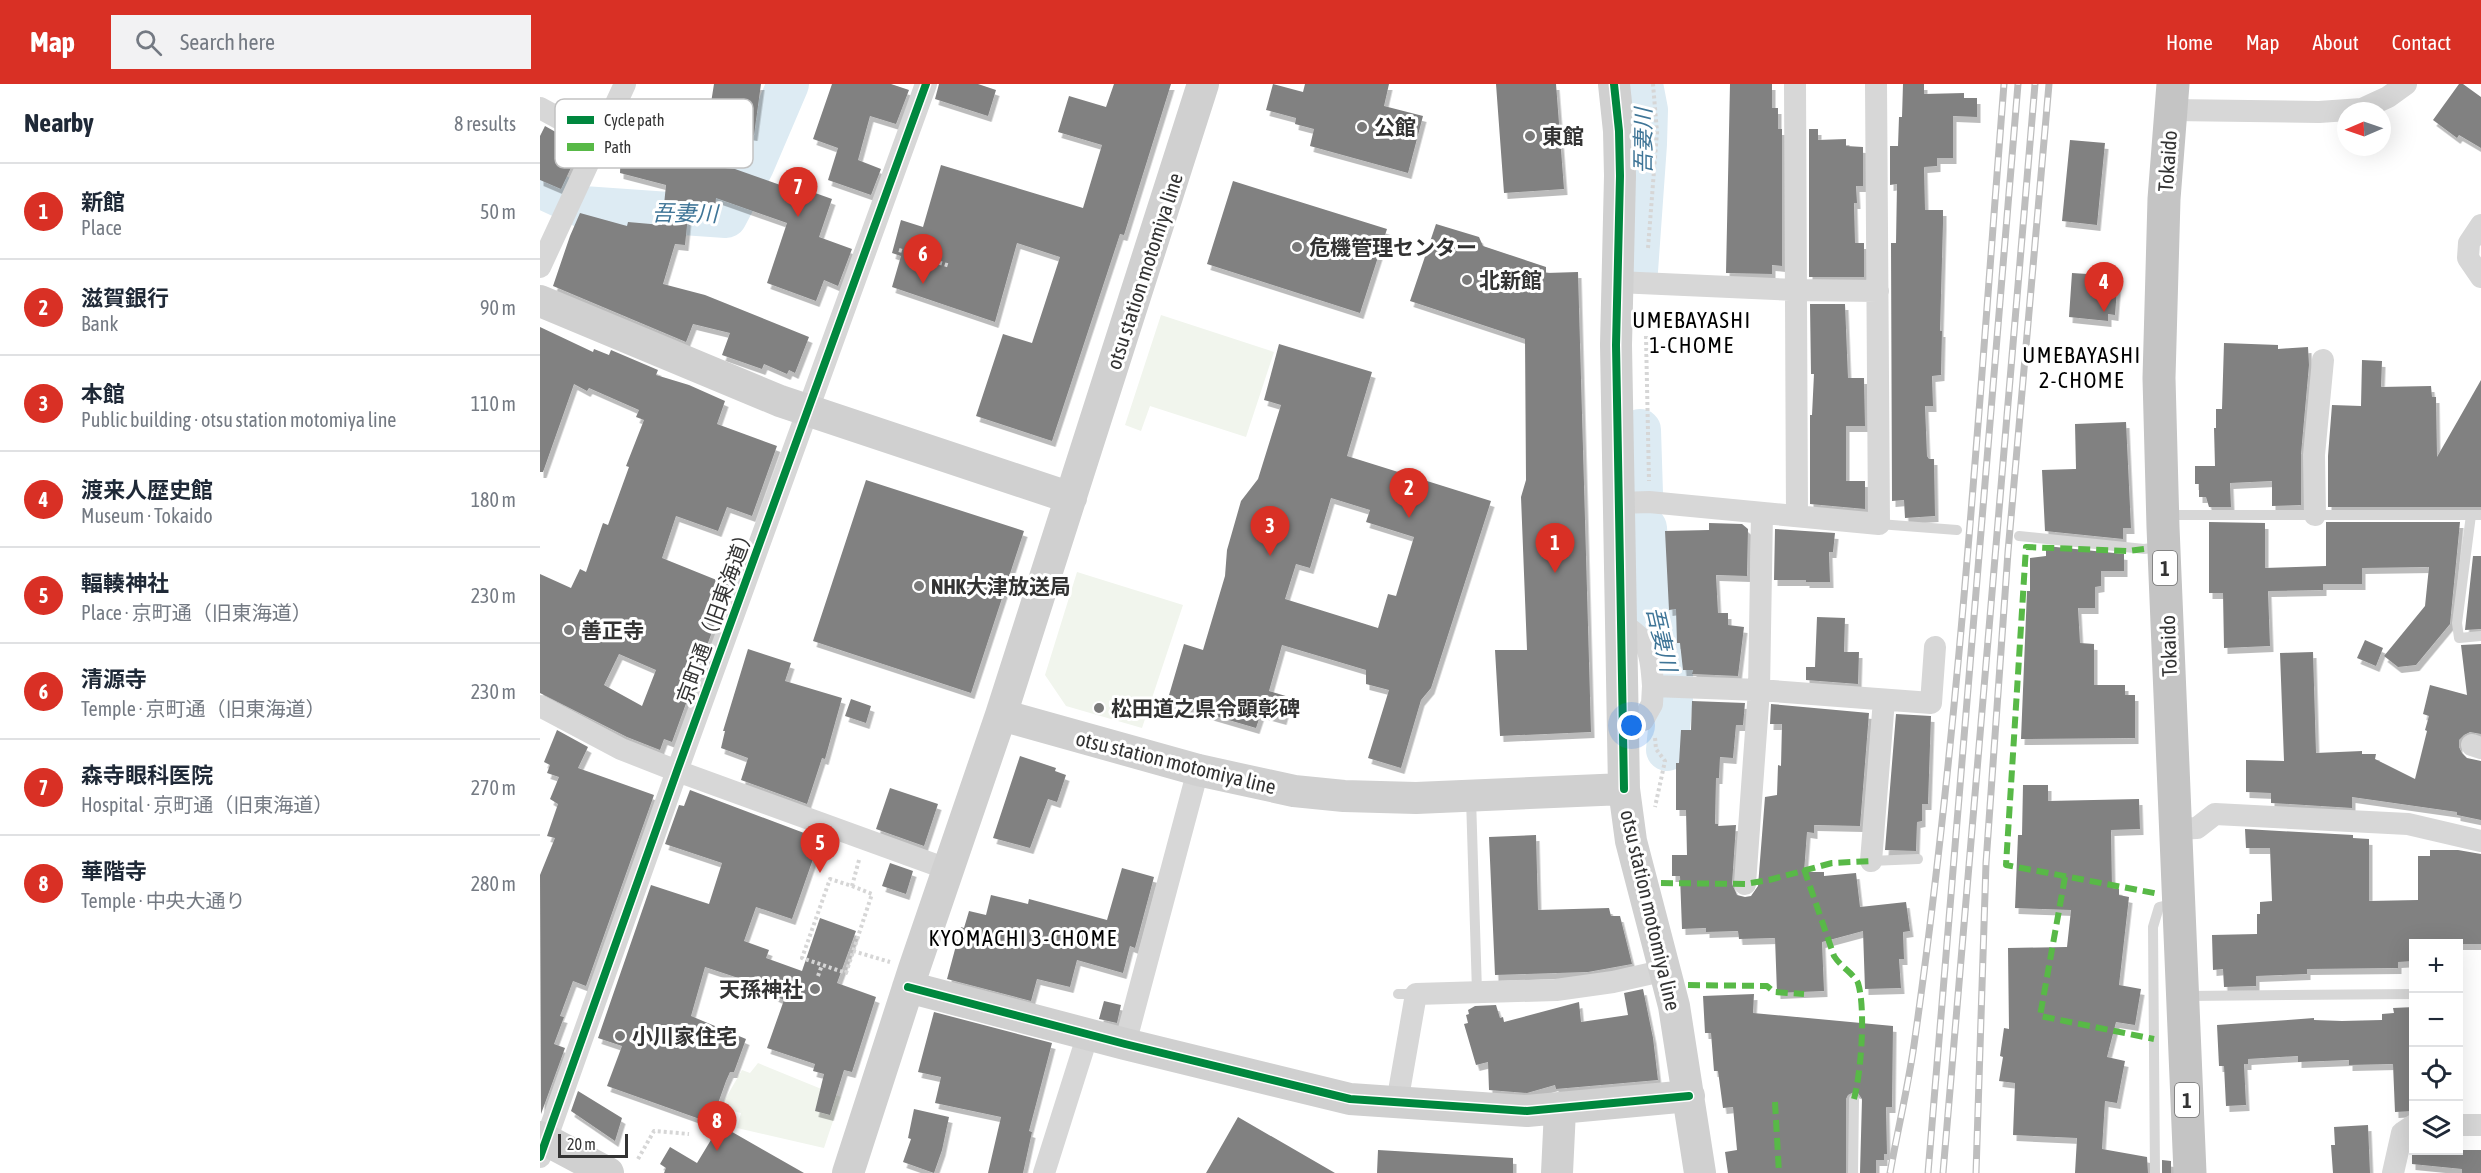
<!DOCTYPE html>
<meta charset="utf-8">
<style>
:root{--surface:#fff;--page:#f2f2f3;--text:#1f2937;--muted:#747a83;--line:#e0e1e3;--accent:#d93025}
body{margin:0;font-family:"Asap Condensed","Noto Sans JP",sans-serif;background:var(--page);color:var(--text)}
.controls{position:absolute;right:18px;bottom:18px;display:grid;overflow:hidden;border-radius:0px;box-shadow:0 6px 24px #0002}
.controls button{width:54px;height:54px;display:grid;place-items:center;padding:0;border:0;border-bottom:2px solid var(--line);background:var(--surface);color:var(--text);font:30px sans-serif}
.compass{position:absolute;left:1797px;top:18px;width:54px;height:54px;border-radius:50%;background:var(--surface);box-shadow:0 6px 24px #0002;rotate:268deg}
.scale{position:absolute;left:18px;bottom:15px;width:70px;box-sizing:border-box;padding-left:6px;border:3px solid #333;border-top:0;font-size:16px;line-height:21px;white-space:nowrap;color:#333;-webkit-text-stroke:4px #fff;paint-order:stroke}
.you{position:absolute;left:1092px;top:642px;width:21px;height:21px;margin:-15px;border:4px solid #fff;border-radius:50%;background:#1a73e8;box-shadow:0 0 0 9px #1a73e833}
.badge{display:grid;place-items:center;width:39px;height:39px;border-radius:50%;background:var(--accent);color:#fff;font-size:20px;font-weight:700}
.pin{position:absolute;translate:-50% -50px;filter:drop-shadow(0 2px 3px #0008)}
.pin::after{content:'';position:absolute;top:32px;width:21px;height:18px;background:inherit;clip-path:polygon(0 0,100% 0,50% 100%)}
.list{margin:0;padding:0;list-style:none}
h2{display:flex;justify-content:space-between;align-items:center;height:78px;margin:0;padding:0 24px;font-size:26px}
h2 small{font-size:20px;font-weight:400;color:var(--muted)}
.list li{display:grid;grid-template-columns:39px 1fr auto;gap:18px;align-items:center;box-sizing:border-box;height:96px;padding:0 24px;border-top:2px solid var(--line)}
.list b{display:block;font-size:22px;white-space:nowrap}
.list p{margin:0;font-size:20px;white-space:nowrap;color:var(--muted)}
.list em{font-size:20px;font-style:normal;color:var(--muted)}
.icon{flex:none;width:33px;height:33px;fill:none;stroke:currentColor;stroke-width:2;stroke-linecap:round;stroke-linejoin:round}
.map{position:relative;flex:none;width:1941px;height:1089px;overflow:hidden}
header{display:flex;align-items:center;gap:36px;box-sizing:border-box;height:84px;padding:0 30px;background:var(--accent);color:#fff}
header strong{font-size:28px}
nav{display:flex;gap:33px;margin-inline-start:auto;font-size:21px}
.search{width:420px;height:54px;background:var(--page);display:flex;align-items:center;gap:15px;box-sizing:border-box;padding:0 21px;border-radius:0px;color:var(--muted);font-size:22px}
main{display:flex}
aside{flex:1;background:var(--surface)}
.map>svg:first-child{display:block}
.green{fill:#f1f5ed}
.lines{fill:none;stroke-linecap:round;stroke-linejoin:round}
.river{stroke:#ddebf3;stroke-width:42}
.building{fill:#818181;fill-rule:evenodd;filter:url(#shadow)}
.path{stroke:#d6d6d6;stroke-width:4;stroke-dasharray:3 3;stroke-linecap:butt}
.lane{stroke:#d7d7d7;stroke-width:10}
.street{stroke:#d7d7d7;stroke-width:22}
.secondary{stroke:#d0d0d0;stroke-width:32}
.highway{stroke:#c4c4c4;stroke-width:33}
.rail-casing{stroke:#bebebe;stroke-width:7}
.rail{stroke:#fff;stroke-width:4.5;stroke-dasharray:14;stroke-linecap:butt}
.quiet{stroke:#58b947;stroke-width:6;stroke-dasharray:12 6;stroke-linecap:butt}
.cycleway-casing{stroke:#fff;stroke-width:11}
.cycleway{stroke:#00873e;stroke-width:8}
.poi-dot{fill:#7a7a7a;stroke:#fff;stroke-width:2}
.labels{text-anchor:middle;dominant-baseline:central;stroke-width:6;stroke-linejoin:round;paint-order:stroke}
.shield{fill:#fff;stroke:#707070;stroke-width:1.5}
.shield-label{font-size:20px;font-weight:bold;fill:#333}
.poi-label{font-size:21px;font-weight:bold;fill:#333;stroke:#fff;text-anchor:start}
.street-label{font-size:21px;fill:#333;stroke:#fff}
.water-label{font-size:22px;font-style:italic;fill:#3f7597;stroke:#fff}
.neighbourhood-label{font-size:22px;letter-spacing:1.5px;fill:#000;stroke:#fff}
.key{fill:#fff;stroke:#c2c2c2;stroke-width:1.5}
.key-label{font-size:16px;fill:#333}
</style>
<header>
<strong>Map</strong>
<div class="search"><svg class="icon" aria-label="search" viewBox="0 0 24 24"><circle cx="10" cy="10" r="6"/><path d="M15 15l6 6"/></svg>Search here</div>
<nav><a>Home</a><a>Map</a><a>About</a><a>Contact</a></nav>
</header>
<main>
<aside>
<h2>Nearby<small>8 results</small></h2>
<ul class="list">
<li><span class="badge">1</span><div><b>新館</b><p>Place</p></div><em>50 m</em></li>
<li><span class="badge">2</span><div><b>滋賀銀行</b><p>Bank</p></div><em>90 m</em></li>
<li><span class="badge">3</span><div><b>本館</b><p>Public building · otsu station motomiya line</p></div><em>110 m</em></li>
<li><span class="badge">4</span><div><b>渡来人歴史館</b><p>Museum · Tokaido</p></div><em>180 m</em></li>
<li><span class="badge">5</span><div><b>輻輳神社</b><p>Place · 京町通（旧東海道）</p></div><em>230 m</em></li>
<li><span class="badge">6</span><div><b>清源寺</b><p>Temple · 京町通（旧東海道）</p></div><em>230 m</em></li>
<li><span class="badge">7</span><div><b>森寺眼科医院</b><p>Hospital · 京町通（旧東海道）</p></div><em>270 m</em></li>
<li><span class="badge">8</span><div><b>華階寺</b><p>Temple · 中央大通り</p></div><em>280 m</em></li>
</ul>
</aside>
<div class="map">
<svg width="1941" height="1089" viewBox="0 0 1941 1089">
<defs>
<filter id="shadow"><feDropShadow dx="3.5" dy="6" stdDeviation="0" flood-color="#0004"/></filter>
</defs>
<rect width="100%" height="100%" fill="#fff"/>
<path class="green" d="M621,231L734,268L706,353L610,322L601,347L585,341Z
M537,488L643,521L602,644L526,622L505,591Z
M218,979L301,1013L284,1064L197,1044L201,1029L180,1024L202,986L210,989Z"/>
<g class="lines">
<path class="river" d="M0,103L43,123L186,133L213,82L248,0
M1097,187L1106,60L1107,26L1102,0
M1100,346L1102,410
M1106,444L1111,510L1132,586V615L1127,666"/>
</g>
<path class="building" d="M174,0H221L214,51L167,44Z
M292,0H351L369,6L356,40L330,32L318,76L341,85L331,111L288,96L298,64L273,55Z
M399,0H438L456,6L448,32L395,15Z
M574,0H631L584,151L580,150L512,357L436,332L463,250L492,259L520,173L477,159L455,238L352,203L361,172L352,169L361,136L383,143L401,81L543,124L562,61L518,48L529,12L566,23Z
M733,0L763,8L765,0H849L844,22L883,32L868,89L770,62L774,45L755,40L756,34L726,26Z
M956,0H1016L1024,105L964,109Z
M1190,0H1232V24H1238V45H1242V182L1232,181V190L1186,189Z
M1363,0H1384V10L1424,9V14H1437V33L1413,32V74H1397V82L1384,83L1385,126H1403V139L1400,247H1402L1401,291L1392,292L1393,322H1385L1387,372L1389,375H1394L1395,432L1365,434L1364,416L1352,417L1351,159H1356L1357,100L1350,101V62H1358L1359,33H1362Z
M1919,0H1923L1941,13V64L1919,51L1917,54L1893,36Z
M90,29L125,37L124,40L151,46L146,80L195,85L260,108L264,105L292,115L279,153L312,165L298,202L284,196L276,217L227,199L247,139L176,114L175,125L149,122L145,161L135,160L123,200L165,211L269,253L255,289L249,286L247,290L224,280L222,285L182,271L190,249L153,240L146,258L13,202L30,152L40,129L87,142L88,138L122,141L126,101L80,89L81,64Z
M5,42L37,60L32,72L36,73L21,105L0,96V52Z
M1269,45H1278V56L1306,55V62L1323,63V102H1316L1317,119H1314L1315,159H1324V193H1269Z
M1530,56L1565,59L1557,141L1522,137Z
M693,97L847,145L820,229L667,180Z
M896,140L939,153L943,162L1006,183V189L1038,188L1051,648L960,652L955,566H987L981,413L986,396L985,255L870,217Z
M1532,189L1578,192L1575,231L1568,230V237L1529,233Z
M1270,220H1305L1308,294H1324L1325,342H1306V397H1325V425L1270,420V331H1272L1274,290H1271Z
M0,243L53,268L54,265L69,271L71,266L118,286L116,291L149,301L185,317L177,340L237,362L212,432L187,423L178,447L136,432L122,474L189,501L132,658L124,655L120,666L87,653L0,609V490L31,504L40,485L46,488L63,439L68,441L89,383L86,382L104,336L96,333L99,326L49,304L47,307L34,300L3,388H0ZM79,570L116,586L102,622L64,601Z
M1684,259L1738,261V265L1768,263L1769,281L1761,370V421L1732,422V397L1690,399L1691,423H1669L1666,413H1659V400H1655V382H1675L1674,344H1676V325H1682Z
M739,260L832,288L807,372L951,417L891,604L881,616L861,684L828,674L849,606L826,600V586L742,561L729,607L749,613L743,635L721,629L716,644L627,618L644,560L663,566L685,492L687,466L701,417L718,395L741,321L724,316ZM791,414L830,426L826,438L874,453L856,512L848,510L838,544L745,515L756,480L770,484Z
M1822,276L1842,277L1841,303L1891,302L1892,313H1896L1897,373L1941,296V423H1788V372L1792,321L1821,322Z
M1586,338L1591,444H1583V455L1505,447L1502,386L1536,385L1535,340Z
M326,396L484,447L431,609L273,557Z
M1669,438L1725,439V484L1786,482V438H1920L1910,540L1876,581L1858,583L1844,572L1885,522L1889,483L1822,484V500H1783V506L1728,507L1730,562L1684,564L1683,509H1669Z
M1169,439L1202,440L1208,445L1207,492L1176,491L1178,529H1188V541L1204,543L1198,592L1152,590L1153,586H1143L1140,559H1137L1136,525L1129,526L1125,447L1169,446Z
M1235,445L1295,449L1293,468H1289L1290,498H1266V496H1234Z
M1506,462L1584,470V487H1561V502L1555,503V524H1538L1540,559L1554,560V601H1585V611H1595V654L1481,655L1487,507H1490V474L1506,472Z
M1933,472H1941V545L1925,546Z
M1277,533L1305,534L1304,568H1319L1318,600L1266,596V583H1275Z
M1825,556L1843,564L1836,582L1817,574Z
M1941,560V650L1930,648L1924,651L1919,656V663L1922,669L1927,674L1941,677V736L1917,731V728L1812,713V724L1731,719V709L1706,708V676L1744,677L1740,569L1773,568L1776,669L1822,667V670H1836L1835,675L1875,695L1887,647L1885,646L1889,632L1883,630L1890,601L1927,611L1921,561Z
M208,565L251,579L245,597L302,614L285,675L282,674L267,720L201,696L208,674L181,664L185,647H183Z
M311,615L331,622L326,639L305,632Z
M1152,617L1205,619L1203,641H1196L1193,674L1180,673L1179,694H1176L1175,740H1178V742L1196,741L1192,800L1197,811L1205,813L1211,812L1218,802L1225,713L1237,711L1238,681L1241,682L1242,640H1230L1231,620L1329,629L1320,742L1274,741V749L1267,748L1264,788H1284V792L1316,789L1320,823L1366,818L1370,847L1363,848L1364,875H1359L1361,904L1325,905L1323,847L1282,858L1284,907L1237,909L1235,854L1199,855L1198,847L1166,848V844L1142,845L1140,792H1132V771H1147L1146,726H1136V679H1139L1141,646H1151Z
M1356,630L1391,632L1388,720H1382V737L1377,738L1376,767L1345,766Z
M17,646L48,663L38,684L114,711L46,902L33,897L20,932L24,933L14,960L25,964L1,1030L0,791L15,754L7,752L18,720L10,715L19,693L7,689L10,681L4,678Z
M480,672L516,684L515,687L526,691L517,718L508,715L490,764L453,754Z
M1483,701H1508V717L1599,715L1600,745L1571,746L1572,804L1579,805V811L1589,813L1579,901L1601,905L1595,941L1576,938L1567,973L1585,977L1577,1019L1565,1017L1562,1065L1607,1073L1608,1089H1535L1537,1054L1473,1051L1475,999L1459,997L1463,973L1460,972L1464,944L1469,945L1468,864L1527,863L1531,826L1475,824L1478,751H1482Z
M350,704L398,720L384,762L336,745Z
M150,706L280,755L252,835L216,823L204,857L229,866L226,874L262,887L280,834L316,847L297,899L336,913L312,988L304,986L290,1031L275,1027L284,990L273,987L275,980L227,964L244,916L233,911L235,906L165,883L151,932L206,955L194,988H190L186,997L171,1039L67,1002L82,962L58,954L111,801L169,820L182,779L125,760L139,721L144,722Z
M1705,745L1813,751V754L1829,755V817L1878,816V772H1890V766H1918L1941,770V860H1874V877L1858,878V884L1767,885V890L1716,892V902L1684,903L1683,885L1673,886L1672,851L1717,850V830H1720V818L1732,817L1730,764H1706Z
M996,751L998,826L1069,824L1071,832H1080L1092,880L1048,888L955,891L949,753Z
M350,779L373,787L366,810L342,802Z
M582,784L614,793L595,864L590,862L583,889L537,876L530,903L497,895L491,917L407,895L421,843L424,844L429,827L446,831L451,811L488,820L489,815L567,836Z
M1103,905L1113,954L1118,996L1016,1005L1015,1001L987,1009L949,1006L948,978L936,981L924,940L928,939L926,931L929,930L928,926L935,922L956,921L960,934L963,933L964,938L1039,918L1041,938L1088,931L1084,909Z
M1214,910L1213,929L1353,942L1352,1023H1346L1347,1070H1344V1076H1336V1089H1320L1322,1015L1318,1009L1314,1008L1308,1011L1306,1015V1089H1188L1185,1068L1197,1066L1193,1023L1183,1024L1178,987H1174L1171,949H1165L1163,912Z
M564,917L581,921L577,939L559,935Z
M1874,923V1027L1855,1028L1853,980L1809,981V976L1758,978V972L1708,975V980H1704L1706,1021L1686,1022L1684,982H1679L1677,941L1774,934V936L1802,937L1842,936V930L1854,929L1853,924Z
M394,928L512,959L489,1047L492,1048L483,1089H448L461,1033L395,1019L401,993L378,988Z
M38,1007L82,1034L75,1057L31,1027Z
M374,1025L409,1033L402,1066L394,1089L363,1078L371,1055L368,1054Z
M698,1033L795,1089H666Z
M180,1041L264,1089H124L126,1084L120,1080L130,1063L157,1079Z
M1828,1041L1830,1089H1793L1791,1061H1795L1794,1043Z
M838,1066L973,1074V1089H837Z
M1872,1066H1941V1089H1922V1085L1872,1080Z
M1622,1076L1631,1077V1089H1622Z"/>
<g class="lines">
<path class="path" d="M1108,164L1117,48L1113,0
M359,166L410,182
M1106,252L1109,397
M1115,654L1116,665L1125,677L1115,723
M312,802L332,810L306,889L262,874L290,795L312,802L319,776
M313,867L350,878
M278,892L282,881
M98,1075L114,1047L149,1050"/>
<path class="lane" d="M1625,431H1941
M1931,431L1917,539L1919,554L1941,552
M1339,440L1417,446
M1479,452L1604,465L1619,463
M931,714L937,908
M1331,777L1378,775
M858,910H876
M1646,912L1874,910
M1313,1089L1314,1015
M1615,1089L1613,843L1619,823L1636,819"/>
<path class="street" d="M1255,0L1257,432
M0,24L59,56
M1631,26L1779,28L1822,25L1848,13L1866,0
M1941,141L1929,159L1928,174L1941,193
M0,183L85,0
M1077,198L1256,206L1338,207
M1080,419L1109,418L1339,440L1336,0
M1775,431L1774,371L1783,276
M1081,540C1110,555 1111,571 1113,602L1219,606L1391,619L1395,563
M0,622L81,665L137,687L407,785
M1083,638L1103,636L1112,620L1113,602
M1932,661L1941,664
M1635,745L1657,744L1675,730L1868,740L1941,757
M1331,777L1344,616
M1205,800L1219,606L1222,429
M585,960L658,686
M857,1019L876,910L1016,906L1073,898L1126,886
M1918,1041H1941
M0,1073L137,687L386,0
M504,1089L548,950
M1853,1089L1862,1049L1874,1041"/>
<path class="secondary" d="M1074,0L1079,47L1080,92L1076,261L1084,705L1091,757L1134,922L1160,1089
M0,217L240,317L531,414
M461,631L658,686L754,707L804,712L876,714L1084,705
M368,903L585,960L810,1015L987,1027L1149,1012
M0,1053L68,1089
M308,1089L374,885L461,631L663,0
M1017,1089L1020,1026"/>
<path class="highway" d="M1633,0L1624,115L1619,294L1623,443L1650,1089"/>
<g class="rail-casing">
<path id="rail" d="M1350,1089C1358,1044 1369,999 1375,954C1420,638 1439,318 1464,0
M1388,1089L1478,0
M1403,1089L1495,0
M1436,1089L1446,779L1468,468L1509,0"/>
</g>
<use href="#rail" class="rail"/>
<path class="quiet" d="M1604,465L1589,467L1486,463L1466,781L1619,810
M1264,785L1294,872C1301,883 1314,890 1318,899C1326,925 1321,989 1314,1015
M1525,793L1500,932L1614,955
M1121,799L1205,800L1229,796L1292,779L1331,777
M1148,901L1227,902L1234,908L1264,910
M1235,1018L1239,1089"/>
<g class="cycleway-casing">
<path id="cycleway" d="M1074,0L1079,47L1080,92L1076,261L1084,705
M368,903L585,960L810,1015L987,1027L1149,1012
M0,1073L137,687L386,0"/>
</g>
<use href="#cycleway" class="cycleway"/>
</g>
<g class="poi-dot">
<circle cx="822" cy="43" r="6"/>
<circle cx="990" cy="52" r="6"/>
<circle cx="757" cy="163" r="6"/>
<circle cx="927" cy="196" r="6"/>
<circle cx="379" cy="502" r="6"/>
<circle cx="29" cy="546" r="6"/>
<circle cx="559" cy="624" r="6"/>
<circle cx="275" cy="905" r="6"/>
<circle cx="80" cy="952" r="6"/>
</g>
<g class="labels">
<g class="shield">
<rect x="1613" y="467" width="24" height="34" rx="4.5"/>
<rect x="1635" y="999" width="24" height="34" rx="4.5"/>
</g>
<g class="shield-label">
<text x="1625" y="484">1</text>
<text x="1647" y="1016">1</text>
</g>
<g class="poi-label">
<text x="834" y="43">公館</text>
<text x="1002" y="52">東館</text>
<text x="769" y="163">危機管理センター</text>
<text x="939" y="196">北新館</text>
<text x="391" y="502">NHK大津放送局</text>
<text x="41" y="546">善正寺</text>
<text x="571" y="624">松田道之県令顕彰碑</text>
<text x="263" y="905" text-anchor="end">天孫神社</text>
<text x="92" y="952">小川家住宅</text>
</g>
<g class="street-label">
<text transform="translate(1627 77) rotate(-86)">Tokaido</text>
<text transform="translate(604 187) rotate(-72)">otsu station motomiya line</text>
<text transform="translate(175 530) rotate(-70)">京町通（旧東海道）</text>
<text transform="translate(1628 562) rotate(-92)">Tokaido</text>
<text transform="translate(636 678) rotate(14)">otsu station motomiya line</text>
<text transform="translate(1111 826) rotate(77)">otsu station motomiya line</text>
</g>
<g class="water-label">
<text transform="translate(1103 57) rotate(-90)">吾妻川</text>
<text transform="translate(145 129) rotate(1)">吾妻川</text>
<text transform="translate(1122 555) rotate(77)">吾妻川</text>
</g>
<g class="neighbourhood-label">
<text x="1152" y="236">UMEBAYASHI<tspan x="1152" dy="25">1-CHOME</tspan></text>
<text x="1542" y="271">UMEBAYASHI<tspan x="1542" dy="25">2-CHOME</tspan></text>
<text x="483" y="854">KYOMACHI 3-CHOME</text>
</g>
</g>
<rect x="15" y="15" width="198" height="69" rx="9" class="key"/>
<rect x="27" y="32" width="27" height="8" fill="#00873e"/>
<rect x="27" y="59" width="27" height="8" fill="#58b947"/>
<g class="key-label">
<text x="64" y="42">Cycle path</text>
<text x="64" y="69">Path</text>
</g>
</svg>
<div class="controls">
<button>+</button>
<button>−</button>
<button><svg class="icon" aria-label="locate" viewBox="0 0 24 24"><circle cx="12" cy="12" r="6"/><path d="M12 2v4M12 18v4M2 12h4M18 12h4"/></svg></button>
<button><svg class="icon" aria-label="layers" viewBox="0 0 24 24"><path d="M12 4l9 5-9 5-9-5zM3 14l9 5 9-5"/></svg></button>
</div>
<svg class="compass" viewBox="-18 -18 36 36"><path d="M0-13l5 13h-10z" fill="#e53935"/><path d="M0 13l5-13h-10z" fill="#747a83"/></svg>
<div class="scale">20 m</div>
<div class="you"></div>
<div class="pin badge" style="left:1015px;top:489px">1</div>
<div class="pin badge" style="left:869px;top:434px">2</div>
<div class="pin badge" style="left:730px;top:472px">3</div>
<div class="pin badge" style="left:1564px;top:228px">4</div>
<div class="pin badge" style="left:280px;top:789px">5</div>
<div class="pin badge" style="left:383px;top:200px">6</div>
<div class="pin badge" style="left:258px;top:133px">7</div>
<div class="pin badge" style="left:177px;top:1067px">8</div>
</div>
</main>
